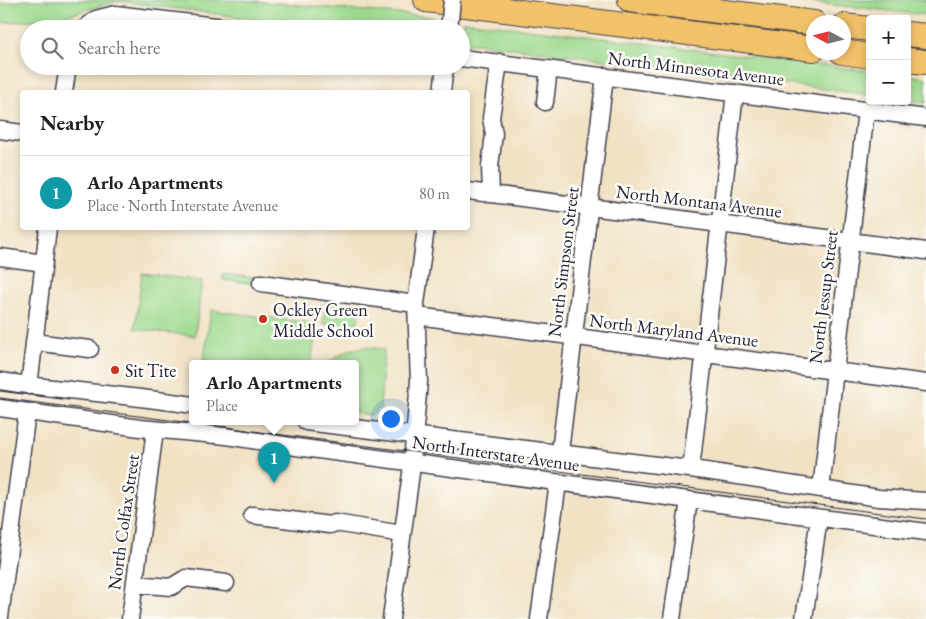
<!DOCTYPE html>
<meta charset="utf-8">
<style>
:root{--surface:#fff;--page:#f6f6f6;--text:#222;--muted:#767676;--line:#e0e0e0;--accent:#7c3aed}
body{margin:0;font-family:"EB Garamond",serif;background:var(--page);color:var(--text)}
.controls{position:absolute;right:15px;top:15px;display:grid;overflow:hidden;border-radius:5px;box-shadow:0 2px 8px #0003}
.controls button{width:45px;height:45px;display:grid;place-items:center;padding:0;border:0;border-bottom:1px solid var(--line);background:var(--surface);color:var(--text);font:25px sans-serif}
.compass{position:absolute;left:806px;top:15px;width:45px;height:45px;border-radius:50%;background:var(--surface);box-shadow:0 2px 8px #0003;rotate:277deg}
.you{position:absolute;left:390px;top:418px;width:18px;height:18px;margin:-12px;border:4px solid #fff;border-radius:50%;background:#1a73e8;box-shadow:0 0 0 8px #1a73e833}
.badge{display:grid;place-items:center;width:32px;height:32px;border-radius:50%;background:var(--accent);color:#fff;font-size:16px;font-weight:700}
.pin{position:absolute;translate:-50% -41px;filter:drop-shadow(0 1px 2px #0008)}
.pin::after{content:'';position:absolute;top:26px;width:18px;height:15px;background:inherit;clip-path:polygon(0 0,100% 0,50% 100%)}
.popup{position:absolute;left:189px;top:360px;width:170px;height:65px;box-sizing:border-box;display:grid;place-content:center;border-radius:5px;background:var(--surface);filter:drop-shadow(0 1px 4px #0005);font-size:16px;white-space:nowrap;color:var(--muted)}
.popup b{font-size:19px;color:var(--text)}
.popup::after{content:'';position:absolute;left:50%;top:100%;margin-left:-10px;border:10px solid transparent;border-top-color:var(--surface)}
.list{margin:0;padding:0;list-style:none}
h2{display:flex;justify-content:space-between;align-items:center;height:65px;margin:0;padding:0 20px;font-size:21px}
h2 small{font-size:16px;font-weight:400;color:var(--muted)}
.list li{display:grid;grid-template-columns:32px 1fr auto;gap:15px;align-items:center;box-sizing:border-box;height:75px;padding:0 20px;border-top:1px solid var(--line)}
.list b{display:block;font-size:19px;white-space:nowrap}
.list p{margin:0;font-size:16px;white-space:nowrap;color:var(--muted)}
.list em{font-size:16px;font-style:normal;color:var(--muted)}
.icon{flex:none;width:28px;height:28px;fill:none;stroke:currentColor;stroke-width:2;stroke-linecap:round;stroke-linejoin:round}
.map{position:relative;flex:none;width:926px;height:619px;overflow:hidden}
.search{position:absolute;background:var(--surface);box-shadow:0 2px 8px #0003;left:20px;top:20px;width:450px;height:55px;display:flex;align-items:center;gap:12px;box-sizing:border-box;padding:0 18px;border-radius:28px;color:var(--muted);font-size:19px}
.panel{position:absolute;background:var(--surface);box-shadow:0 2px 8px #0003;left:20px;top:90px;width:450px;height:140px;border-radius:5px}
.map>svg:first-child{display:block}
.green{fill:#9dd98d;stroke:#607e64}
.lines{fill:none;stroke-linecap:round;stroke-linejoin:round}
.minor-casing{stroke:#413f50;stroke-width:19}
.highway-casing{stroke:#413f50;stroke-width:26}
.minor{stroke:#fff;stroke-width:16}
.highway{stroke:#f2c26a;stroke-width:24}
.tram{stroke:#22223b;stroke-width:1}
.minor-bridge-casing{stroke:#413f50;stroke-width:19;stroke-linecap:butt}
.minor-bridge{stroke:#fff;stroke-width:16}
.poi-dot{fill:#c8321e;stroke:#fdfcf7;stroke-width:2}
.labels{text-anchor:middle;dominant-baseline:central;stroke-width:5;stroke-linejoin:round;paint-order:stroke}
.street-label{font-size:18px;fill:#22223b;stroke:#fdfcf7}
.poi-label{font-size:18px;fill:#22223b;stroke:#fdfcf7;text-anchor:start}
</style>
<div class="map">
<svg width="926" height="619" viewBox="0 0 926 619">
<rect width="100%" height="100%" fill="#fdfcf7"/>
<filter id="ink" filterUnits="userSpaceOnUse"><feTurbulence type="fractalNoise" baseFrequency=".02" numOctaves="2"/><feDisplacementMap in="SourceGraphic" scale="10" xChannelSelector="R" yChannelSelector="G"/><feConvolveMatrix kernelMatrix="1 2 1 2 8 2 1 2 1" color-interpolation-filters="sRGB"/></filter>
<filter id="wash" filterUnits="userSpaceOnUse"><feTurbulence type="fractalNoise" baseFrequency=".0096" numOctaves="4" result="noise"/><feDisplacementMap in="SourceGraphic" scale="20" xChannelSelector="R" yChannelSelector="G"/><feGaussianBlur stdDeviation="1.12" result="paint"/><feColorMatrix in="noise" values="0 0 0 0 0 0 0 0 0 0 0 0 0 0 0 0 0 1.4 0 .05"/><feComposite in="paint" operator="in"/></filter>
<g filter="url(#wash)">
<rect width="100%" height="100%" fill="#f1e2c4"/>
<path class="green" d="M24,0H243L433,17L431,29H329L118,1L58,18L0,23V4Z
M788,0H926V15Z
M464,21L870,71V95L475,43L461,45Z
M907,75L926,78V103L907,100Z
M142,273L202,281L195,336L135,329Z
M223,274L274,280V286L222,280Z
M326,302L360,307L357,329L323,324Z
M211,310L317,324L311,364H203Z
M366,347L384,349L380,408L372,415L355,413V364H326L348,350Z"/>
</g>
<g filter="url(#ink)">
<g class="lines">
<g class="minor-casing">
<path id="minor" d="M84,29L96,19L115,14L241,29
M461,58L926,118
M64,92L68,66
M442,92L445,66
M545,102L549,69
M0,130L22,133
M468,191L926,251
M491,194L490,166L494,134L491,118L499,62
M0,257L44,263
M261,283L416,304
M417,316L926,383
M34,342L90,349
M0,381C64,391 129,395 193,405
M29,386L48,228
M0,408L140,428L227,436L296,447L926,532
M306,422L706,471L879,498L926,501
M560,452L605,76
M691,469L735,93
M821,489L866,111
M252,515L330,525L335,523L402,534
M135,584L171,587L186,578L226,583
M0,617L27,412
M130,619L155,430
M391,619L411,473L419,382L416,304L426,228
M539,619L558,483
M672,619L689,500
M804,619L819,518"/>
</g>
<g class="highway-casing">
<path id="highway" d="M426,0L814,49
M630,0L814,23
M844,26L870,29
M907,34L926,36
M842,52L870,56
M907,60L926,62"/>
</g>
<use href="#minor" class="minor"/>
<use href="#highway" class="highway"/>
<path class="tram" d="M0,391L69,400
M0,398L926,519"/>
<g class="minor-bridge-casing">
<path id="minor-bridge" d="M449,29L452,0"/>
</g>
<use href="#minor-bridge" class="minor-bridge"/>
</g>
</g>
<g class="poi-dot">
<circle cx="263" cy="319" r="5"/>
<circle cx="115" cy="370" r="5"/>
</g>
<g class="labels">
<g class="street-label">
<text transform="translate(696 68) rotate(7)">North Minnesota Avenue</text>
<text transform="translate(699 201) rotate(7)">North Montana Avenue</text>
<text transform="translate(563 262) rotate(-83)">North Simpson Street</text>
<text transform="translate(823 297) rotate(-83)">North Jessup Street</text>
<text transform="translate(674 330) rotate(7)">North Maryland Avenue</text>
<text transform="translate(496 453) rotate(8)">North Interstate Avenue</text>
<text transform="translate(123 522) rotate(-82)">North Colfax Street</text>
</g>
<g class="poi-label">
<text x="273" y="309">Ockley Green<tspan x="273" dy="21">Middle School</tspan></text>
<text x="125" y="370">Sit Tite</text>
</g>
</g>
</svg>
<div class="controls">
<button>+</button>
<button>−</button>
</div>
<svg class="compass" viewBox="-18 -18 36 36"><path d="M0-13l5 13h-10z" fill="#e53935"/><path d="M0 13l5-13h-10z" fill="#767676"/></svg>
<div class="you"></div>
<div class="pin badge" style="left:274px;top:483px;background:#0f9aa8">1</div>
<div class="popup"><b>Arlo Apartments</b>Place</div>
<div class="search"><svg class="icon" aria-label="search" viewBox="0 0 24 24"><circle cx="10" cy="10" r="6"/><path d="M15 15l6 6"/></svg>Search here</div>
<section class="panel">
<h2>Nearby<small></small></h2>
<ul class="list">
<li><span class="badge" style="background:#0f9aa8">1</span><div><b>Arlo Apartments</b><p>Place · North Interstate Avenue</p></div><em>80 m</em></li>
</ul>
</section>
</div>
